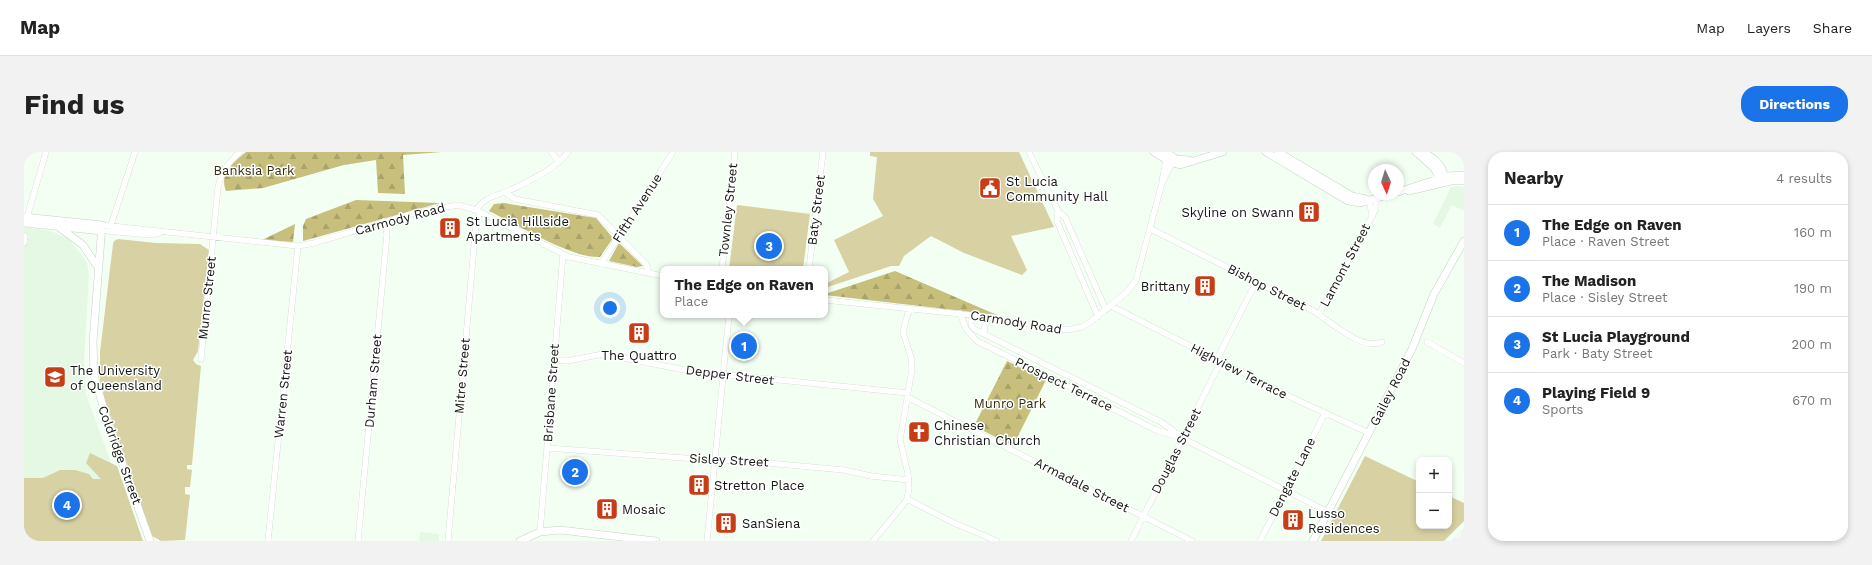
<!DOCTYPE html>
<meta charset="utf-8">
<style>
:root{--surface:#fff;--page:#f2f2f2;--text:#222;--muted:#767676;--line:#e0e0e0;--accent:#1a73e8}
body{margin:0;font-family:"Work Sans",sans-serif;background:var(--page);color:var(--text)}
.controls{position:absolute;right:12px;bottom:12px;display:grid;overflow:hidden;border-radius:8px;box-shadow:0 2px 6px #0003}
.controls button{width:36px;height:36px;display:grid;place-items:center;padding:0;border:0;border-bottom:1px solid var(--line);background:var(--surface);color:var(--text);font:20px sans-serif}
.compass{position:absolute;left:1344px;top:12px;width:36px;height:36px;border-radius:50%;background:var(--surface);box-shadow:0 2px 6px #0003;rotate:176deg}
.you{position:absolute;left:586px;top:156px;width:14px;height:14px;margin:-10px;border:3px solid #fff;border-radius:50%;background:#1a73e8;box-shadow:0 0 0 6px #1a73e833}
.badge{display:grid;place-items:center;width:26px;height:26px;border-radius:50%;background:var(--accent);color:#fff;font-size:13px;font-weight:700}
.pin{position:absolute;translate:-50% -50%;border:2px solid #fff;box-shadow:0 1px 4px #0006}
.popup{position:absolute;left:636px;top:114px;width:168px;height:52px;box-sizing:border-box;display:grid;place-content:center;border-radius:8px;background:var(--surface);filter:drop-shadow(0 1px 3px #0005);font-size:13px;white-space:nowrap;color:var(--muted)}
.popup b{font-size:15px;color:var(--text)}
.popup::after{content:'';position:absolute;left:50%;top:100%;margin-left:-8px;border:8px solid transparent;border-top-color:var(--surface)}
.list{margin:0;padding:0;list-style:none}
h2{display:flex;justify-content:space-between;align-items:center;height:52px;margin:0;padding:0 16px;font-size:17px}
h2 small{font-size:13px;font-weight:400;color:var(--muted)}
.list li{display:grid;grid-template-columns:26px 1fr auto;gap:12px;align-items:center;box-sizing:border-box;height:56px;padding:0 16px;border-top:1px solid var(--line)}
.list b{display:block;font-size:15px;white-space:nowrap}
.list p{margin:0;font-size:13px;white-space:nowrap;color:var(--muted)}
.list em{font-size:13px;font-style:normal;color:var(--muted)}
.map{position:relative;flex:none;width:1440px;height:389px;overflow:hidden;border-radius:16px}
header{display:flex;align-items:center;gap:24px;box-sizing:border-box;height:56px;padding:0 20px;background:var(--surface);border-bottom:1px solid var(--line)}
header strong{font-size:19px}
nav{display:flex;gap:22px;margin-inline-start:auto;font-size:14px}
.intro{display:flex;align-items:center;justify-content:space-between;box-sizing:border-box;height:96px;padding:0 24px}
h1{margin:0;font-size:28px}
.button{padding:10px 18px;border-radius:16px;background:var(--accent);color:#fff;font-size:14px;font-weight:700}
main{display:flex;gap:24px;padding:0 24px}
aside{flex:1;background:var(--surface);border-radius:16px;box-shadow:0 2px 6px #0003}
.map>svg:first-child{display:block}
.built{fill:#e4f8e4}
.forest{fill:url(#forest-firs)}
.park{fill:#d7d1a3}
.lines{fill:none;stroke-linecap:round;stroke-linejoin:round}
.minor-casing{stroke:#c4d2c5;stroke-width:6}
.major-casing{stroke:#c4d2c5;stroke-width:8}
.minor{stroke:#fff;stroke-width:5.5}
.major{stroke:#fff;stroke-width:7}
.labels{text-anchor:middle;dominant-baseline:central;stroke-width:3;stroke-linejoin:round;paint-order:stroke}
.park-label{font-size:13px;fill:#332f10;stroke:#fff}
.poi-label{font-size:13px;fill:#121712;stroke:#fff;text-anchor:start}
.street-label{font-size:13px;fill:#121712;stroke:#fff}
</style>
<header>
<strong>Map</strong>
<nav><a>Map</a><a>Layers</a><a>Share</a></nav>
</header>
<div class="intro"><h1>Find us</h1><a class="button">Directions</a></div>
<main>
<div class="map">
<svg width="1440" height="389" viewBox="0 0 1440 389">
<defs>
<pattern id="forest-firs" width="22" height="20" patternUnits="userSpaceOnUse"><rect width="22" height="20" fill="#c7bf7b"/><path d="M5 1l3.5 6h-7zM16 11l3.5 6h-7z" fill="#aaa369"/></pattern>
</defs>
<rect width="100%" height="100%" fill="#f4fff4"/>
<path class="built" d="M1433,34L1440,35V59L1428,53L1416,76L1409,72L1427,35Z
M0,75L27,79L45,87L63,110L65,124L60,209L62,242L87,311L93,314L119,389H0Z
M396,380L415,382V389H395Z"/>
<path class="forest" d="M222,0H418L379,3L381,42L354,41L352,8L320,13L239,36L202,39C195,20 208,12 222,0Z
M332,48L416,51L279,89V74L282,67Z
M480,51L572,66L589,86L576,105C548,107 492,72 465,59L470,52Z
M271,72L269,90L238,88Z
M595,91L619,114L613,115L585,109Z
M871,119L973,163L801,143V142Z
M983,209L1022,228L989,294L950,274Z"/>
<path class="park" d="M846,0H995L1030,75L987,84L1003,118L998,123L940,101L907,84L880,104L875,114H867L801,136V132L825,120L810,88L859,64L849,47L853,5L846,4Z
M713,53L786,62L779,117H705Z
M94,87L132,91L176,92L185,98L174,199L169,208L172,212L177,214L168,313H163V317L168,318L166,335H161V342L166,343L161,388L137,389L128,384L76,234V200L89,92L90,89Z
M66,301L93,314L119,389H0V326H19L36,318H51L65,322L69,327H77L62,311Z
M1341,304L1395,330V374H1425V344L1440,351V369L1420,389H1297Z"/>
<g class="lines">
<g class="minor-casing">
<path id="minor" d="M527,0L535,10
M1005,0L1034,59L1041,65L1082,158
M1138,29L1142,8
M481,41L491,47L574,63L622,112L625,122
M452,58C460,44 477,43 491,36C509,27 532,16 544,0
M1034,59L1033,69L1074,165
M3,65L22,0
M78,73L274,94L290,91L394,60L434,53L452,58L545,105L639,124
M1127,77L1286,157C1303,166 1337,200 1358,190
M83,79L126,83L136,81
M85,79L111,0
M0,91L1,84
M577,112L649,0
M698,117L711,0
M785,117L799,0
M801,148L947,163L1043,178L1058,175L1065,171L1103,140L1112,128L1138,31L1148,11
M1087,154L1275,249L1345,281
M936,161L942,177L953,189L1132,278L1155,285
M1295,162L1352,57V50L1348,47L1346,52L1348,64
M947,163V172L950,177L1137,270L1162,288L1304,360
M960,181L961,173L966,166
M1403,190L1440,211
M177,207L194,35C198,19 204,11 216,0
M1193,207L1232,130
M529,208L543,209L579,202L666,219L884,241
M883,245L1168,389
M523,296L701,309L709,308L820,318L847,324L885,328
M883,347L930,371L973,389
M516,380L539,102
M244,389L274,94
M334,389L363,82L360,69
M424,389L452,72L456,60
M683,389L705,163
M849,389L878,354L883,347L885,336L884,322L876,288L888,217L887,205L879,180L885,157
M1107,389L1197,209
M1236,389L1301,261
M1432,389L1440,381"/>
</g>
<g class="major-casing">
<path id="major" d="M1130,0L1146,10L1156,13L1199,0
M1141,0L1153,7L1165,8
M1242,0L1324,49L1336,51L1367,42
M1254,0L1328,44L1342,47
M1392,0L1410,16L1417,29
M1393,1C1406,0 1423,15 1419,28
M1385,39L1427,29H1440
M1374,40L1423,24L1440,23
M0,65L78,73L69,190L70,223L83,268L126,389
M0,71L78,79
M36,76L59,93L75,117
M496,389L516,380L536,378L632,389
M1289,389L1388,197L1410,142L1440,89"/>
</g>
<use href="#minor" class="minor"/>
<use href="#major" class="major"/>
</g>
<defs>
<g id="civic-square" transform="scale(1.15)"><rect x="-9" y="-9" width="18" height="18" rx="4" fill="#c73e16" stroke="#fff"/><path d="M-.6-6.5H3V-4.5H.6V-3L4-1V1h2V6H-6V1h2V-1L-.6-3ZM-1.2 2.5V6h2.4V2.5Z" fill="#fff"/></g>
<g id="building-square" transform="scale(1.15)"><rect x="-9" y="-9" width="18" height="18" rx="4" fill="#c73e16" stroke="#fff"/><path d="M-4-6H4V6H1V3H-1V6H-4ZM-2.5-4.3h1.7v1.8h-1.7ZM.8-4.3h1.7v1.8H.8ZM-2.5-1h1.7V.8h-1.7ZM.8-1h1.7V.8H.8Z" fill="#fff"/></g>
<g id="university-square" transform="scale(1.15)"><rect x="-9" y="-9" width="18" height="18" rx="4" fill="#c73e16" stroke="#fff"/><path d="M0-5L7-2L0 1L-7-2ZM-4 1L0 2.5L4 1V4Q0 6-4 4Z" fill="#fff"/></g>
<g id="church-square" transform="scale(1.15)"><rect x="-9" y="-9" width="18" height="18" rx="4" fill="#c73e16" stroke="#fff"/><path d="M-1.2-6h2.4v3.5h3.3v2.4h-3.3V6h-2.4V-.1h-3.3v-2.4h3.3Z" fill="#fff"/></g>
</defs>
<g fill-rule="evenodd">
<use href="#civic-square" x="966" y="36"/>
<use href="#building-square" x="1285" y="60"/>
<use href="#building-square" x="426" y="76"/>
<use href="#building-square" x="1181" y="134"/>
<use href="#building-square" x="615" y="181"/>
<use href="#university-square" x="31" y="225"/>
<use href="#church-square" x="895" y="280"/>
<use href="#building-square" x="675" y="333"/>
<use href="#building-square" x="583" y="357"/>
<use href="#building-square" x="1269" y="368"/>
<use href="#building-square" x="702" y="371"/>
</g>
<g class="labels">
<g class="park-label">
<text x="230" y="18">Banksia Park</text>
<text x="986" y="251">Munro Park</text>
</g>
<g class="poi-label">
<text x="982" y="29">St Lucia<tspan x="982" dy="15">Community Hall</tspan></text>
<text x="1270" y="60" text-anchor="end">Skyline on Swann</text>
<text x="442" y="69">St Lucia Hillside<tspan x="442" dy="15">Apartments</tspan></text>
<text x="1166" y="134" text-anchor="end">Brittany</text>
<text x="615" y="203" text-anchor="middle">The Quattro</text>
<text x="46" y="218">The University<tspan x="46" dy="15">of Queensland</tspan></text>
<text x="910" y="273">Chinese<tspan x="910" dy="15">Christian Church</tspan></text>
<text x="690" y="333">Stretton Place</text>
<text x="598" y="357">Mosaic</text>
<text x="1284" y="361">Lusso<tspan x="1284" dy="15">Residences</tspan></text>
<text x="718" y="371">SanSiena</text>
</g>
<g class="street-label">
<text transform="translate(613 56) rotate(-57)">Fifth Avenue</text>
<text transform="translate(704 58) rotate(-84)">Townley Street</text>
<text transform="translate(792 58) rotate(-83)">Baty Street</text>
<text transform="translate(376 67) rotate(-15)">Carmody Road</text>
<text transform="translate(1321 113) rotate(-62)">Lamont Street</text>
<text transform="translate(1243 135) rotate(27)">Bishop Street</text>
<text transform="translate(183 146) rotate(-84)">Munro Street</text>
<text transform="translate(992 170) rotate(9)">Carmody Road</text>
<text transform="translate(1215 219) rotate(27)">Highview Terrace</text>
<text transform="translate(706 223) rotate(7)">Depper Street</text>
<text transform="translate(438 224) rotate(-85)">Mitre Street</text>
<text transform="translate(349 229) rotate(-85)">Durham Street</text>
<text transform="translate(1040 232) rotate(26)">Prospect Terrace</text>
<text transform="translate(1366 240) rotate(-63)">Gailey Road</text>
<text transform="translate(527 241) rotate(-86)">Brisbane Street</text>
<text transform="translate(259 242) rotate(-84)">Warren Street</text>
<text transform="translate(1152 299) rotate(-63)">Douglas Street</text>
<text transform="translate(96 303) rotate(70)">Coldridge Street</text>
<text transform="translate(705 308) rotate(3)">Sisley Street</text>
<text transform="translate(1268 325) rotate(-63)">Dengate Lane</text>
<text transform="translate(1058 333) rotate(27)">Armadale Street</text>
</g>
</g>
</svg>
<div class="controls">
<button>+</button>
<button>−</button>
</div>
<svg class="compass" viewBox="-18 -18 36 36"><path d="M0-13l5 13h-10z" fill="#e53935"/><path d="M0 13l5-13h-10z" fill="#767676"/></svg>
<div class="you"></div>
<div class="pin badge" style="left:720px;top:194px">1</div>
<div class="popup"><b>The Edge on Raven</b>Place</div>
<div class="pin badge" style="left:551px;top:320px">2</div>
<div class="pin badge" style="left:745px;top:94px">3</div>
<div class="pin badge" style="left:43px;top:353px">4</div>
</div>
<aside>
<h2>Nearby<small>4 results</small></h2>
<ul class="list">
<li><span class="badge">1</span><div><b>The Edge on Raven</b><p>Place · Raven Street</p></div><em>160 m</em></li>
<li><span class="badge">2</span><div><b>The Madison</b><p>Place · Sisley Street</p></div><em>190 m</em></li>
<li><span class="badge">3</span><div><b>St Lucia Playground</b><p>Park · Baty Street</p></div><em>200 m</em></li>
<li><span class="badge">4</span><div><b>Playing Field 9</b><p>Sports</p></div><em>670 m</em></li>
</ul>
</aside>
</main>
